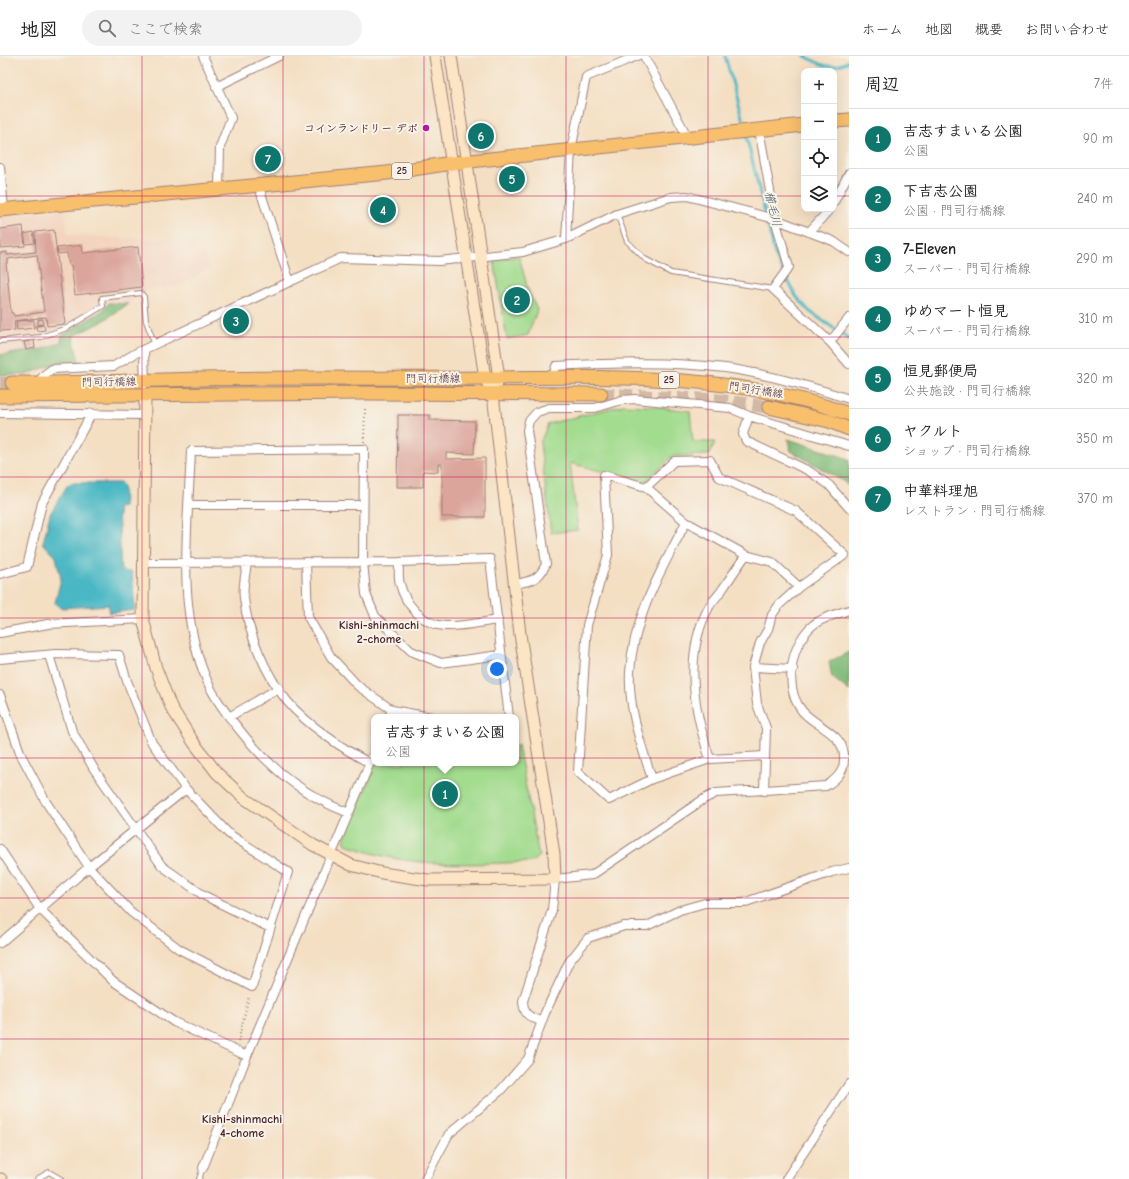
<!DOCTYPE html>
<html lang="ja">
<meta charset="utf-8">
<style>
:root{--surface:#fff;--page:#f2f2f2;--text:#222;--muted:#767676;--line:#e0e0e0;--accent:#0f766e}
body{margin:0;font-family:"Comic Neue","Klee One",sans-serif;background:var(--page);color:var(--text)}
.controls{position:absolute;right:12px;top:12px;display:grid;overflow:hidden;border-radius:8px;box-shadow:0 4px 16px #0002}
.controls button{width:36px;height:36px;display:grid;place-items:center;padding:0;border:0;border-bottom:1px solid var(--line);background:var(--surface);color:var(--text);font:20px sans-serif}
.you{position:absolute;left:497px;top:613px;width:14px;height:14px;margin:-10px;border:3px solid #fff;border-radius:50%;background:#1a73e8;box-shadow:0 0 0 6px #1a73e833}
.badge{display:grid;place-items:center;width:26px;height:26px;border-radius:50%;background:var(--accent);color:#fff;font-size:13px;font-weight:700}
.pin{position:absolute;translate:-50% -50%;border:2px solid #fff;box-shadow:0 1px 4px #0006}
.popup{position:absolute;left:371px;top:658px;width:148px;height:52px;box-sizing:border-box;display:grid;place-content:center;border-radius:8px;background:var(--surface);filter:drop-shadow(0 1px 3px #0005);font-size:13px;white-space:nowrap;color:var(--muted)}
.popup b{font-size:15px;color:var(--text)}
.popup::after{content:'';position:absolute;left:50%;top:100%;margin-left:-8px;border:8px solid transparent;border-top-color:var(--surface)}
.list{margin:0;padding:0;list-style:none}
h2{display:flex;justify-content:space-between;align-items:center;height:52px;margin:0;padding:0 16px;font-size:17px}
h2 small{font-size:13px;font-weight:400;color:var(--muted)}
.list li{display:grid;grid-template-columns:26px 1fr auto;gap:12px;align-items:center;box-sizing:border-box;height:60px;padding:0 16px;border-top:1px solid var(--line)}
.list b{display:block;font-size:15px;white-space:nowrap}
.list p{margin:0;font-size:13px;white-space:nowrap;color:var(--muted)}
.list em{font-size:13px;font-style:normal;color:var(--muted)}
.icon{flex:none;width:22px;height:22px;fill:none;stroke:currentColor;stroke-width:2;stroke-linecap:round;stroke-linejoin:round}
.map{position:relative;flex:none;width:849px;height:1123px;overflow:hidden}
header{display:flex;align-items:center;gap:24px;box-sizing:border-box;height:56px;padding:0 20px;background:var(--surface);border-bottom:1px solid var(--line)}
header strong{font-size:19px}
nav{display:flex;gap:22px;margin-inline-start:auto;font-size:14px}
.search{width:280px;height:36px;background:var(--page);display:flex;align-items:center;gap:10px;box-sizing:border-box;padding:0 14px;border-radius:22px;color:var(--muted);font-size:15px}
main{display:flex}
aside{flex:1;background:var(--surface)}
.map>svg:first-child{display:block}
.built{fill:#f3d4bf}
.green{fill:#a3dc8f;stroke:#767e5d}
.forest{fill:#82bc7a;stroke:#666e52}
.water{fill:#4ab7c4;stroke:#4a6b78}
.lines{fill:none;stroke-linecap:round;stroke-linejoin:round}
.stream{stroke:#4ab7c4;stroke-width:3}
.building{fill:#dba59b;fill-rule:evenodd}
.primary-tunnel{stroke:#d2b9a5;stroke-width:13;stroke-dasharray:13 6;stroke-linecap:butt}
.lane-casing{stroke:#9f7f77;stroke-width:6}
.street-casing{stroke:#9f7f77;stroke-width:10}
.secondary-casing{stroke:#9f7f77;stroke-width:13}
.primary-casing{stroke:#9f7f77;stroke-width:15}
.path{stroke:#9f7f77;stroke-width:2;stroke-dasharray:1 3;stroke-linecap:butt}
.lane{stroke:#fff;stroke-width:4}
.street{stroke:#fff;stroke-width:8}
.secondary{stroke:#fce5c4;stroke-width:11}
.primary{stroke:#f8bf6c;stroke-width:13}
.grid{fill:none;stroke:#c2185b;stroke-width:1;stroke-opacity:0.55}
.poi-dot{fill:#b5179e;stroke:#f7f3e8;stroke-width:1.5}
.labels{text-anchor:middle;dominant-baseline:central;stroke-width:4;stroke-linejoin:round;paint-order:stroke}
.shield{fill:#f7f3e8;stroke:#7e5f64;stroke-width:1}
.shield-label{font-size:10px;font-weight:bold;fill:#4a1f2b}
.poi-label{font-size:11px;font-weight:bold;fill:#4a1f2b;stroke:#f7f3e8;text-anchor:end}
.street-label{font-size:11px;fill:#4a1f2b;stroke:#f7f3e8}
.water-label{font-size:12px;font-style:italic;fill:#4a5461;stroke:#f7f3e8}
.neighbourhood-label{font-size:12px;font-weight:bold;fill:#4a1f2b;stroke:#f7f3e8}
</style>
<header>
<strong>地図</strong>
<div class="search"><svg class="icon" aria-label="search" viewBox="0 0 24 24"><circle cx="10" cy="10" r="6"/><path d="M15 15l6 6"/></svg>ここで検索</div>
<nav><a>ホーム</a><a>地図</a><a>概要</a><a>お問い合わせ</a></nav>
</header>
<main>
<div class="map">
<svg width="849" height="1123" viewBox="0 0 849 1123">
<rect width="100%" height="100%" fill="#f7f3e8"/>
<filter id="ink" filterUnits="userSpaceOnUse"><feTurbulence type="fractalNoise" baseFrequency=".025" numOctaves="2"/><feDisplacementMap in="SourceGraphic" scale="8" xChannelSelector="R" yChannelSelector="G"/><feConvolveMatrix kernelMatrix="1 2 1 2 8 2 1 2 1" color-interpolation-filters="sRGB"/></filter>
<filter id="wash" filterUnits="userSpaceOnUse"><feTurbulence type="fractalNoise" baseFrequency=".012" numOctaves="4" result="noise"/><feDisplacementMap in="SourceGraphic" scale="16" xChannelSelector="R" yChannelSelector="G"/><feGaussianBlur stdDeviation="0.9" result="paint"/><feColorMatrix in="noise" values="0 0 0 0 0 0 0 0 0 0 0 0 0 0 0 0 0 1.4 0 .05"/><feComposite in="paint" operator="in"/></filter>
<g filter="url(#wash)">
<rect width="100%" height="100%" fill="#f4dfc3"/>
<path class="built" d="M66,153L67,178L115,182L202,184L208,213L182,228L143,235L141,239L100,267L62,286L41,294L0,299V160Z"/>
<path class="green" d="M519,200L528,234L537,254L528,279L507,283L494,204Z
M623,349L650,350L690,355L693,386H715L709,399L672,400L649,423L642,426L570,407L578,474L551,477L540,387L548,368Z
M516,689H518L539,800L532,806C470,808 404,813 346,788L344,784L377,707H516Z"/>
<path class="forest" d="M109,247L128,248L100,267L73,280L79,306H58L26,319H0V299L41,294L61,286L62,280L102,255Z
M788,383L849,403V431L843,425L791,395Z
M849,596V635L832,621L829,606Z"/>
<path class="water" d="M71,427H120L123,430L124,451L118,452L121,515L132,516L135,554L109,557V549L60,552L55,547L61,523L56,501L43,487L50,458L67,430Z"/>
<g class="lines">
<path class="stream" d="M725,0L745,72
M805,0C821,9 831,15 849,5
M746,79L775,199L796,240L809,255L849,283"/>
</g>
<g id="blocks">
<path class="building" d="M23,170L25,190L0,192V173Z
M54,174L65,268L47,270L46,261L14,265L15,274L0,275V197L7,196V199L36,196L35,176ZM37,199L44,256L14,260L13,257H11L6,207H8V203Z
M33,176L35,187L26,188L24,178Z
M82,189L83,197L138,191L142,231L75,239L71,209H69L67,197L58,198L57,192Z
M43,263V268L38,269V264Z
M34,264V272L17,274L16,265Z
M44,269L45,274L37,275L36,270Z
M34,284L35,292L26,294L24,286Z
M398,359H430V364L475,365L474,398L446,397V403L485,402V461H442V408H438V416L423,415V431H397Z"/>
</g>
</g>
<g filter="url(#ink)">
<use href="#blocks" fill-opacity="0" stroke="#9f7f77" stroke-width="1"/>
<g class="lines">
<path class="primary-tunnel" d="M0,327H12
M601,338L718,344L769,351"/>
<g class="lane-casing">
<path id="lane" d="M617,158L627,185L645,203L671,217L773,233
M0,285L41,281L67,272L103,250L102,242L141,237L144,241L146,265L155,289
M37,1123L49,1116L61,1123
M199,1123L203,1112"/>
</g>
<g class="street-casing">
<path id="street" d="M203,0L231,62L220,91L219,132
M644,0L687,80
M216,31L279,0
M759,73L775,163L789,211L773,233L830,286L849,308
M0,111L4,153
M259,131L290,226
M834,146L849,117
M809,176L830,153
M566,183L571,94L586,21L637,0
M830,286L849,262
M144,295L145,328
M553,321L556,310C613,307 669,305 725,312C768,318 809,330 849,343
M38,327L44,319L52,313L114,310L136,297L341,202L439,205L523,196L566,183L617,158L671,141L687,140L775,163L833,185L849,196
M0,357L144,359
M749,360L743,378L746,385L809,415L829,429L849,452
M646,431L674,405L710,404L719,421L796,455L845,499L799,531
M189,449H363
M247,506C246,517 242,531 244,542C247,576 266,619 287,645C305,667 344,694 370,707
M306,506L308,561L331,601L358,630L392,654L431,661
M399,506C399,513 398,521 400,528C405,548 423,569 445,570C461,571 482,566 498,564
M143,507L399,506L490,503L509,661
M0,518L27,511L42,447L92,357
M515,528C531,525 539,524 546,508L527,374L529,365L537,356L549,352H595L622,344L635,343L730,352L749,360L849,390
M0,577L48,568L143,563
M49,599L72,675L94,713L162,810L203,839L270,872
M0,603L55,598L119,599L127,625L152,687L186,733L229,778L288,816L252,931L179,893L131,856L89,811L46,746L21,699L0,639
M753,611L760,587L768,573L772,559L779,549L799,531L772,506L746,499L686,466L646,431L604,419L608,499L587,569L578,716L609,744L652,723L710,703L765,700
M229,661L279,632
M389,661L392,654
M710,703C694,655 683,599 709,551C712,545 718,540 722,534C730,522 738,510 746,499
M652,723C641,689 628,652 630,616C633,561 662,513 686,466
M764,735L766,672L757,648L753,611L793,613
M349,757C307,741 276,717 247,683C233,666 218,648 209,629C175,556 188,473 191,395L364,393L363,505L366,538L375,560L411,595L441,607L500,599
M0,793L40,853L113,925L174,966L247,1000
M0,887L89,811L186,733
M542,966C529,960 524,960 523,945L552,854L555,823L592,819L704,743L716,737L826,730C835,724 844,717 844,704C846,678 818,672 803,656C783,633 790,588 813,569C823,561 837,558 849,554
M203,1112L247,1000L374,697
M425,1123L449,1078L500,1035L528,1003L545,957L569,906L588,882L624,870H647L680,854L705,847H743L832,816L849,812
M786,1123L849,1028"/>
</g>
<g class="secondary-casing">
<path id="secondary" d="M451,0L499,322L496,330
M145,339L143,563L156,612L171,651L194,687L217,717L244,742L313,789L351,809L382,817L428,824L555,823L554,798L520,578L493,338L485,322L435,0
M0,1123H1"/>
</g>
<g class="primary-casing">
<path id="primary" d="M834,65L849,64
M0,154L387,117L452,107L804,69
M12,327C76,328 139,324 202,323C297,321 391,323 485,322C607,321 733,316 849,358
M0,340L367,337L601,338
M769,351L829,365L849,373"/>
</g>
<path class="path" d="M364,386L365,353
M238,986L249,940"/>
<use href="#lane" class="lane"/>
<use href="#street" class="street"/>
<use href="#secondary" class="secondary"/>
<use href="#primary" class="primary"/>
</g>
</g>
<path class="grid" d="M142,0V1123M283,0V1123M424,0V1123M566,0V1123M708,0V1123M0,140H804M834,140H849M0,281H849M0,421H849M0,562H849M0,702H849M0,842H849M0,983H849"/>
<circle class="poi-dot" cx="426" cy="72" r="4"/>
<g class="labels">
<g class="shield">
<rect x="392" y="107" width="20" height="16" rx="3"/>
<rect x="659" y="316" width="20" height="16" rx="3"/>
</g>
<g class="shield-label">
<text x="402" y="115">25</text>
<text x="669" y="324">25</text>
</g>
<g class="poi-label">
<text x="418" y="72">コインランドリー デポ</text>
</g>
<g class="street-label">
<text x="433" y="322">門司行橋線</text>
<text transform="translate(109 326) rotate(-1)">門司行橋線</text>
<text transform="translate(756 334) rotate(9)">門司行橋線</text>
</g>
<g class="water-label">
<text transform="translate(773 153) rotate(76)">櫛毛川</text>
</g>
<g class="neighbourhood-label">
<text x="379" y="569">Kishi-shinmachi<tspan x="379" dy="14">2-chome</tspan></text>
<text x="242" y="1063">Kishi-shinmachi<tspan x="242" dy="14">4-chome</tspan></text>
</g>
</g>
</svg>
<div class="controls">
<button>+</button>
<button>−</button>
<button><svg class="icon" aria-label="locate" viewBox="0 0 24 24"><circle cx="12" cy="12" r="6"/><path d="M12 2v4M12 18v4M2 12h4M18 12h4"/></svg></button>
<button><svg class="icon" aria-label="layers" viewBox="0 0 24 24"><path d="M12 4l9 5-9 5-9-5zM3 14l9 5 9-5"/></svg></button>
</div>
<div class="you"></div>
<div class="pin badge" style="left:445px;top:738px">1</div>
<div class="popup"><b>吉志すまいる公園</b>公園</div>
<div class="pin badge" style="left:517px;top:244px">2</div>
<div class="pin badge" style="left:236px;top:265px">3</div>
<div class="pin badge" style="left:383px;top:154px">4</div>
<div class="pin badge" style="left:512px;top:123px">5</div>
<div class="pin badge" style="left:481px;top:80px">6</div>
<div class="pin badge" style="left:268px;top:103px">7</div>
</div>
<aside>
<h2>周辺<small>7件</small></h2>
<ul class="list">
<li><span class="badge">1</span><div><b>吉志すまいる公園</b><p>公園</p></div><em>90 m</em></li>
<li><span class="badge">2</span><div><b>下吉志公園</b><p>公園 · 門司行橋線</p></div><em>240 m</em></li>
<li><span class="badge">3</span><div><b>7-Eleven</b><p>スーパー · 門司行橋線</p></div><em>290 m</em></li>
<li><span class="badge">4</span><div><b>ゆめマート恒見</b><p>スーパー · 門司行橋線</p></div><em>310 m</em></li>
<li><span class="badge">5</span><div><b>恒見郵便局</b><p>公共施設 · 門司行橋線</p></div><em>320 m</em></li>
<li><span class="badge">6</span><div><b>ヤクルト</b><p>ショップ · 門司行橋線</p></div><em>350 m</em></li>
<li><span class="badge">7</span><div><b>中華料理旭</b><p>レストラン · 門司行橋線</p></div><em>370 m</em></li>
</ul>
</aside>
</main>
